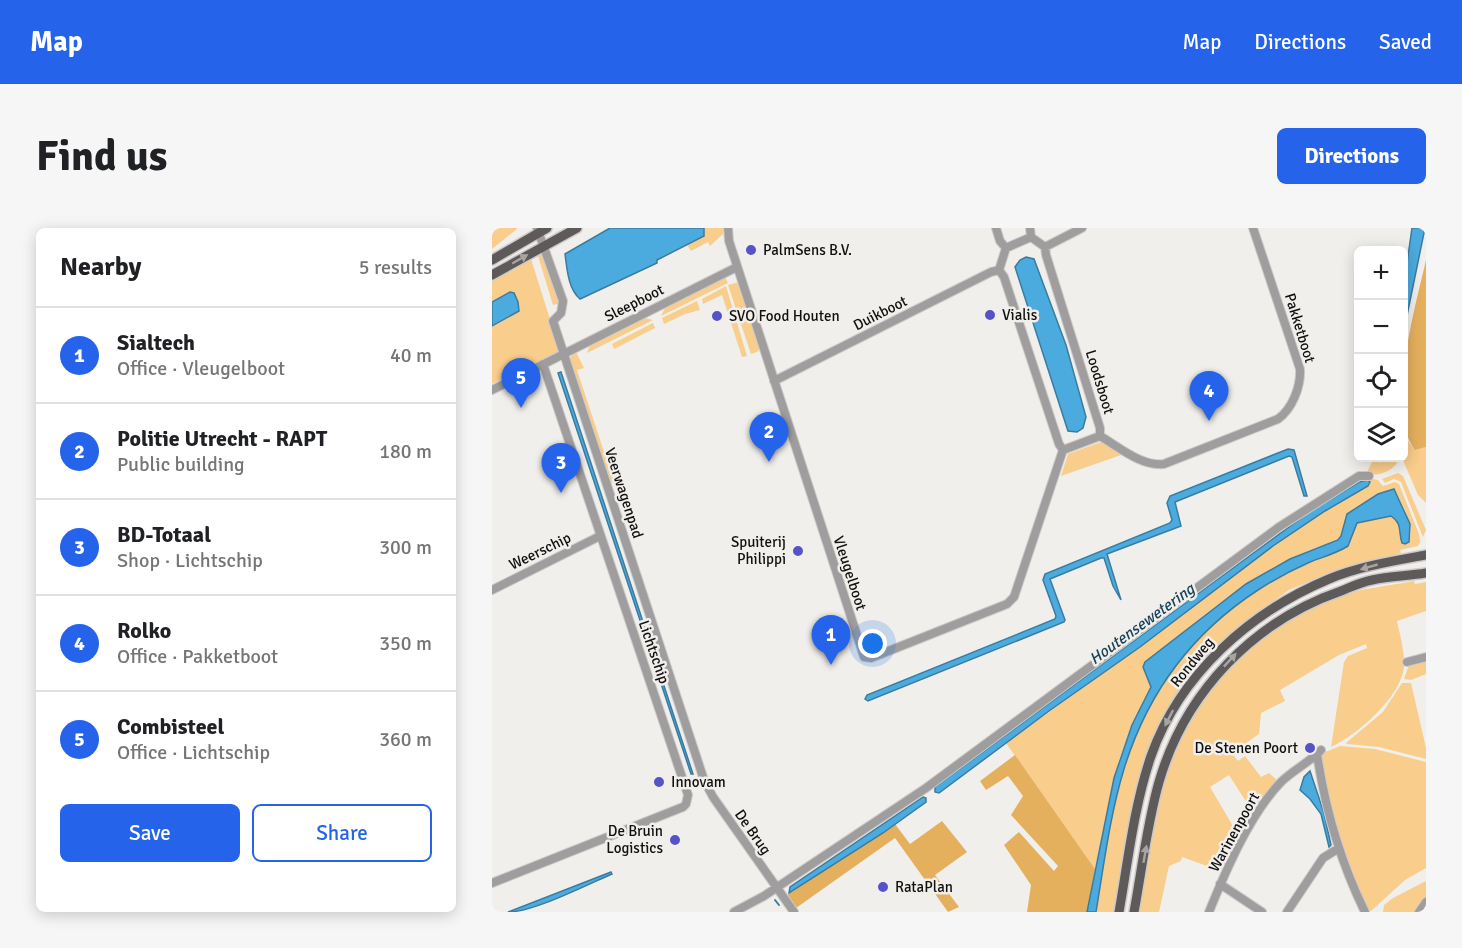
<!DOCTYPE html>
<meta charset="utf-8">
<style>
:root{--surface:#fff;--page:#f6f6f6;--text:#202124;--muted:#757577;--line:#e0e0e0;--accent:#2563eb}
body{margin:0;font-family:Signika,sans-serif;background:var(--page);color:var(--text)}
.controls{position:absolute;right:18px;top:18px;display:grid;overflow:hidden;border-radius:9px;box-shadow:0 3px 15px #0003}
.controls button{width:54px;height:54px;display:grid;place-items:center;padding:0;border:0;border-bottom:2px solid var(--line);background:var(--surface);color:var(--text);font:30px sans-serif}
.you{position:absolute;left:381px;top:416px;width:21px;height:21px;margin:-15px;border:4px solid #fff;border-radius:50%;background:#1a73e8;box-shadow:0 0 0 9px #1a73e833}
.badge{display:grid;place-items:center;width:39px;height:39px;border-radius:50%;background:var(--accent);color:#fff;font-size:20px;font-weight:700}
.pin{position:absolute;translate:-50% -50px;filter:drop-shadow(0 2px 3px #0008)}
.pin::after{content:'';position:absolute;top:32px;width:21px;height:18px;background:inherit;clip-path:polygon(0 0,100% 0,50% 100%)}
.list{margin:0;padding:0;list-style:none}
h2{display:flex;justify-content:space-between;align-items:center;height:78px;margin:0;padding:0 24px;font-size:26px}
h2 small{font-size:20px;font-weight:400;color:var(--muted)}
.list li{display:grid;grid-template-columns:39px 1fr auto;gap:18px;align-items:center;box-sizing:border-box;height:96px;padding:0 24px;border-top:2px solid var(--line)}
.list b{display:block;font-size:22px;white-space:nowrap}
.list p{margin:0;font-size:20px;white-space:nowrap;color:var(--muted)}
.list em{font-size:20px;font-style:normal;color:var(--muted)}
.actions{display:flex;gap:12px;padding:18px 24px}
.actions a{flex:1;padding:14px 0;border:2px solid var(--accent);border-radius:9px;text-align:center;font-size:21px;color:var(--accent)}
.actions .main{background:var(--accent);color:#fff}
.icon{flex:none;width:33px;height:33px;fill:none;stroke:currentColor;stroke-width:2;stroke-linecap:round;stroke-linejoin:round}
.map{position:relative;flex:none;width:934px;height:684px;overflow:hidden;border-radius:9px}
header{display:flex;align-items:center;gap:36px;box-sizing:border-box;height:84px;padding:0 30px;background:var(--accent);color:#fff}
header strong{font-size:28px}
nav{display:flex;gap:33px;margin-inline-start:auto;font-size:21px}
.intro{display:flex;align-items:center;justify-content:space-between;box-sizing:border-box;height:144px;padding:0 36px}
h1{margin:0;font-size:42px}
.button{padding:15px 27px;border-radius:9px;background:var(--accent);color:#fff;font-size:21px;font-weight:700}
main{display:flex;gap:36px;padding:0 36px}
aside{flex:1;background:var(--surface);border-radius:9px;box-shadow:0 3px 15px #0003}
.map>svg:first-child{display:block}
.green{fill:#f9cd8b}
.forest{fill:#e4b05e}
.water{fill:#4cabde;stroke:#3a7ca0;stroke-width:1.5}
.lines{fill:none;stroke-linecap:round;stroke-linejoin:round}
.stream{stroke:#3a7ca0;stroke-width:2}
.minor-casing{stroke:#cdcbc9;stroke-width:10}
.major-casing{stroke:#cdcbc9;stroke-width:12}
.minor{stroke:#9f9d9d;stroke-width:8}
.major{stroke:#5d5a59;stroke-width:9}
.oneway{fill:#a7a4a2}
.poi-dot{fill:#5653ca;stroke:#f1efec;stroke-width:2}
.labels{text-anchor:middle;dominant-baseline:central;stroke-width:5;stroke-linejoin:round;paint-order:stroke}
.poi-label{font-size:15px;fill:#11100f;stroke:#f1efec;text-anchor:start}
.street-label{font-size:15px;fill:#11100f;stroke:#f1efec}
.water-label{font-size:16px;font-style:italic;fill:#1a4258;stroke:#f1efec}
</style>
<header>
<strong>Map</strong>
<nav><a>Map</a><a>Directions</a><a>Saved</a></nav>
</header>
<div class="intro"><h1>Find us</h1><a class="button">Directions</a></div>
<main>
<aside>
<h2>Nearby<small>5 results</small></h2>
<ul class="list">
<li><span class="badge">1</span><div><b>Sialtech</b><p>Office · Vleugelboot</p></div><em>40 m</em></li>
<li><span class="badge">2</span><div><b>Politie Utrecht - RAPT</b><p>Public building</p></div><em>180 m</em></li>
<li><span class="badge">3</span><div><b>BD-Totaal</b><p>Shop · Lichtschip</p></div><em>300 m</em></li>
<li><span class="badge">4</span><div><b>Rolko</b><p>Office · Pakketboot</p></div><em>350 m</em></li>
<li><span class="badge">5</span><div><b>Combisteel</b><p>Office · Lichtschip</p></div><em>360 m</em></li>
</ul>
<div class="actions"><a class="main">Save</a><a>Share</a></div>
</aside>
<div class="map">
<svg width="934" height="684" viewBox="0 0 934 684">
<rect width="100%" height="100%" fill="#f1efec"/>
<path class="green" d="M3,0H25V1L0,21V3Z
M212,0H231V6L218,18L216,14L199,23L195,17L212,8Z
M51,25L68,71L67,82L65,76L61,77L46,28Z
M39,31L68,123L15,151L14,149L0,156V98L27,83L26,74L17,64L0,74V52L33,32L35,34Z
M233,49L236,55L169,88L173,80Z
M247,54L269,120L265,124L259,126L236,57Z
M234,58L255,128L250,129L230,67L211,76L210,71Z
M205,73L208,82L193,86L172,96L170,90Z
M153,90L161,92L95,125L98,117Z
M161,95L163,100L122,121L120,116Z
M84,124L92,140L85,142L122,254L118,256L77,130Z
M912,190L916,213L923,222L934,219V275L926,267L910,230Z
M609,214L632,226L569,248L576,226Z
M882,230H885L884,233L888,235V230H903L905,235C898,245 885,248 874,246Z
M906,245L911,248L934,302L931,309L909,254L902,251L893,255L890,251Z
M876,250L886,252L891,258L903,254L907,256L927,306L928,314L926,318L908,322L909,325L839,344L797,362L749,396L720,424L702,445L666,505L624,684H604C612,637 617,586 632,541C657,464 699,406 766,362C783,351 800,342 819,334C831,329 845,325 856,318L865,295L899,288C910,295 909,302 909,313L912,315H915C925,301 911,280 905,265L886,266L855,286L849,308L846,312C830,318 813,323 798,331C744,357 699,398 652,436V442L659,459L640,497L627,532L603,641L514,515L648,419L781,318L833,283L876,258Z
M922,353L923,356L934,354V383L905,393C908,407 913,425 912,439C909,469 865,507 839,519L852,434L856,428L875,420L874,416L847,427L788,462L793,473L769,485L767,506L740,525L746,533L753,528L769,549L777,545L786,553L762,586L737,547L718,559L748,610L732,644L690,629L689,633L677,638L667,684H647C656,641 661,597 672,554C694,472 765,394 846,368C870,360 897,358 922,353Z
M934,433V446L919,452L912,451L917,437Z
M910,455H919L934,520V531L887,519L855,516L854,515L891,484Z
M848,518L883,521L934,534V640L913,652L879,683L874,680C863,652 821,548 830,523H836Z
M934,653V670L924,684H891L892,677L901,670Z"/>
<path class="forest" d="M934,32V219L923,222C893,184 924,76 934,32Z
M523,527L603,641L595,684H535L539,657L512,617L527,604L562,643L566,638L519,587L531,568L516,548L494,562L488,553Z
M450,593L475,624L443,647L467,679L456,684L403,610L304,680L297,674L295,668L298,665L403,596L418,616Z"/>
<path class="water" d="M118,0H212V8L165,32V35L88,71C76,61 75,40 73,26Z
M920,0H933L912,102V56Z
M534,29L542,31L574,117L594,189L591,200L585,204L576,203L523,39L528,32Z
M18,64L22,65L26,74L27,83L0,98V74Z
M69,144L201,546H199L66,145Z
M796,221L802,222L815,268H812L800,229L797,228L683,274L689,298L615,326L629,372L621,358L612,330H609L558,351L573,392L572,394L376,473L373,471L375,467L563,391L564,388L551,352L553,346L678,295L680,292L675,275L678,268Z
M876,252L878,254L876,258L833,283L781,318L648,419L557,483L447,565L443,564V559L745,337L816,285L867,254Z
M902,261L918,296L917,314L913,316L910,315C906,304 911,296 899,288L865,295L856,318C845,325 831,329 818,334C800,342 783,351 766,362C700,405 655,466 632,541C618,587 612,636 604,684H595L622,550L640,497L659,459L651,439L653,434L754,356L798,331L846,312L849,308L855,286L886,266Z
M818,543L832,585L839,617L837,619L829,586L818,571L808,562L812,549Z
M431,569L434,570V574L391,605L297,665L298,659Z
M119,644L120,646C94,657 42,684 16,684Z"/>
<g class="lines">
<path class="stream" d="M283,672L287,677"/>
<g class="minor-casing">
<path id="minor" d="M45,0L71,73L69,85L61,93L212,552L221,569L302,684
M236,0L237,13L372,429L379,430L515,376L522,369L571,222
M504,0L508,13L514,20L507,42L512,49L567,216L571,222L608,208V200L554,27L553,19L539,9L538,0
M553,19L590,0
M514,20L539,9
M282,153L499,44L507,42
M0,162L245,39
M608,208C627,219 650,239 672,236L786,191C800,181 809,159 808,141L761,0
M0,362L108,308
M915,434L934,429
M825,526C833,580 849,635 873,684
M0,655L191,579L194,576L196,567L51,136
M728,656L770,684
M242,684L272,668L434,560L787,299L867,248H877
M717,684C734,642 758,586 789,554C801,542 818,534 829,522
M795,684L831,630L847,620
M927,684L934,674"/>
</g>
<g class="major-casing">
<path id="major" d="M0,32L55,0
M0,47L85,0
M627,684C636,633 642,578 659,528C688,446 758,384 837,351C868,338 902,333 934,327
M642,684C650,641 655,596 667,554C693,464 762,393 849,363C859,359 869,354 880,352C897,348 916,348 934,345"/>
</g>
<use href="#minor" class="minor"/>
<use href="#major" class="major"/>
</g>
<defs><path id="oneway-solid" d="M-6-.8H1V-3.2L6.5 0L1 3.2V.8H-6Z" transform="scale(1.5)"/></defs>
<g class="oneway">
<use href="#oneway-solid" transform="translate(28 31) rotate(-30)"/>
<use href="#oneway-solid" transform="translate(877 339) rotate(164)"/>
<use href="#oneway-solid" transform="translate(738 432) rotate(-47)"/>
<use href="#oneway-solid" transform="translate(677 490) rotate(117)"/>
<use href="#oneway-solid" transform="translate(653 626) rotate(-80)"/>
</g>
<g class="poi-dot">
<circle cx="259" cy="22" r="6"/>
<circle cx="498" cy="87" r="6"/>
<circle cx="225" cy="88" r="6"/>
<circle cx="306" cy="323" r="6"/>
<circle cx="818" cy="520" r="6"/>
<circle cx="167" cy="554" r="6"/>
<circle cx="183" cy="612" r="6"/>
<circle cx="391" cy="659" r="6"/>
</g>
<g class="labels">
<g class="poi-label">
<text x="271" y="22">PalmSens B.V.</text>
<text x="510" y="87">Vialis</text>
<text x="237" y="88">SVO Food Houten</text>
<text x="294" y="314" text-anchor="end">Spuiterij<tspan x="294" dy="17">Philippi</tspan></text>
<text x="806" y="520" text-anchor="end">De Stenen Poort</text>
<text x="179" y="554">Innovam</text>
<text x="171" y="603" text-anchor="end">De Bruin<tspan x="171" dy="17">Logistics</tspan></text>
<text x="403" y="659">RataPlan</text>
</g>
<g class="street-label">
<text transform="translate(142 75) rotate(-27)">Sleepboot</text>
<text transform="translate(388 85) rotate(-27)">Duikboot</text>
<text transform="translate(808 100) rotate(73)">Pakketboot</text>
<text transform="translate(608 154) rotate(73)">Loodsboot</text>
<text transform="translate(132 265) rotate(72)">Veerwagenpad</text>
<text transform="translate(48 323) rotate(-26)">Weerschip</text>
<text transform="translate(358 345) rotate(72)">Vleugelboot</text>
<text transform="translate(162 424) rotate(71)">Lichtschip</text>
<text transform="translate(700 434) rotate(-51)">Rondweg</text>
<text transform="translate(261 604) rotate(55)">De Brug</text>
<text transform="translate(742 604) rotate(-61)">Warinenpoort</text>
</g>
<g class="water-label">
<text transform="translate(650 396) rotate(-36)">Houtensewetering</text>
</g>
</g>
</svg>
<div class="controls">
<button>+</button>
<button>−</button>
<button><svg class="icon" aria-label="locate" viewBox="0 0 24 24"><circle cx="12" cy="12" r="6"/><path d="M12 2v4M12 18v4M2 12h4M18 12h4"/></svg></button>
<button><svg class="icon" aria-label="layers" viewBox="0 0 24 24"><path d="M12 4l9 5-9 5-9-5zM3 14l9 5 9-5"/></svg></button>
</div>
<div class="you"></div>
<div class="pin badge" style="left:339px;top:437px">1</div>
<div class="pin badge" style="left:277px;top:234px">2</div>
<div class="pin badge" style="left:69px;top:265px">3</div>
<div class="pin badge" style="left:717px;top:193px">4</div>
<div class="pin badge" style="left:29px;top:180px">5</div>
</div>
</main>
